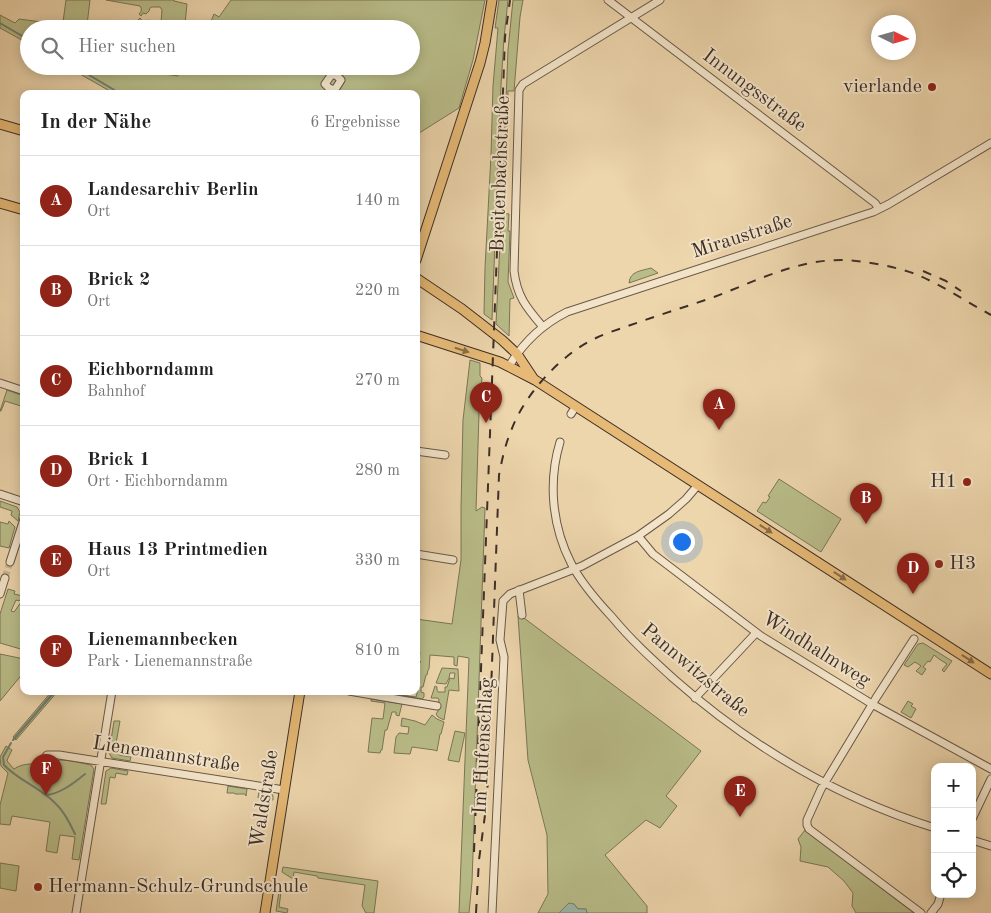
<!DOCTYPE html>
<html lang="de">
<meta charset="utf-8">
<style>
:root{--surface:#fff;--page:#f6f6f6;--text:#222;--muted:#767676;--line:#e0e0e0;--accent:#8f2418}
body{margin:0;font-family:"Old Standard TT",serif;background:var(--page);color:var(--text)}
.controls{position:absolute;right:15px;bottom:15px;display:grid;overflow:hidden;border-radius:10px;box-shadow:0 2px 12px #0003}
.controls button{width:45px;height:45px;display:grid;place-items:center;padding:0;border:0;border-bottom:1px solid var(--line);background:var(--surface);color:var(--text);font:25px sans-serif}
.compass{position:absolute;left:871px;top:15px;width:45px;height:45px;border-radius:50%;background:var(--surface);box-shadow:0 2px 12px #0003;rotate:95deg}
.you{position:absolute;left:681px;top:541px;width:18px;height:18px;margin:-12px;border:4px solid #fff;border-radius:50%;background:#1a73e8;box-shadow:0 0 0 8px #1a73e833}
.badge{display:grid;place-items:center;width:32px;height:32px;border-radius:50%;background:var(--accent);color:#fff;font-size:16px;font-weight:700}
.pin{position:absolute;translate:-50% -41px;filter:drop-shadow(0 1px 2px #0008)}
.pin::after{content:'';position:absolute;top:26px;width:18px;height:15px;background:inherit;clip-path:polygon(0 0,100% 0,50% 100%)}
.list{margin:0;padding:0;list-style:none}
h2{display:flex;justify-content:space-between;align-items:center;height:65px;margin:0;padding:0 20px;font-size:21px}
h2 small{font-size:16px;font-weight:400;color:var(--muted)}
.list li{display:grid;grid-template-columns:32px 1fr auto;gap:15px;align-items:center;box-sizing:border-box;height:90px;padding:0 20px;border-top:1px solid var(--line)}
.list b{display:block;font-size:19px;white-space:nowrap}
.list p{margin:0;font-size:16px;white-space:nowrap;color:var(--muted)}
.list em{font-size:16px;font-style:normal;color:var(--muted)}
.icon{flex:none;width:28px;height:28px;fill:none;stroke:currentColor;stroke-width:2;stroke-linecap:round;stroke-linejoin:round}
.map{position:relative;flex:none;width:991px;height:913px;overflow:hidden}
.search{position:absolute;background:var(--surface);box-shadow:0 2px 12px #0003;left:20px;top:20px;width:400px;height:55px;display:flex;align-items:center;gap:12px;box-sizing:border-box;padding:0 18px;border-radius:28px;color:var(--muted);font-size:19px}
.panel{position:absolute;background:var(--surface);box-shadow:0 2px 12px #0003;left:20px;top:90px;width:400px;height:605px;border-radius:10px}
.map>svg:first-child{display:block}
.green{fill:#b9bd89;stroke:#7a7658}
.water{fill:#9ab9a7;stroke:#748174}
.lines{fill:none;stroke-linecap:round;stroke-linejoin:round}
.stream{stroke:#748174;stroke-width:2}
.minor-tunnel{stroke:#cab492;stroke-width:7;stroke-dasharray:7 3.5;stroke-linecap:butt}
.minor-casing{stroke:#685849;stroke-width:9}
.major-casing{stroke:#3c2e28;stroke-width:11}
.minor{stroke:#f3e4c9;stroke-width:7}
.major{stroke:#e6ba76;stroke-width:9}
.rail{stroke:#3c2e28;stroke-width:2;stroke-dasharray:9 9;stroke-linecap:butt}
.oneway{fill:#886d4b}
.poi-dot{fill:#8f2418;stroke:#f3e4c9;stroke-width:2}
.labels{text-anchor:middle;dominant-baseline:central;stroke-width:4;stroke-linejoin:round;paint-order:stroke}
.poi-label{font-size:20px;fill:#3c2e28;stroke:#f3e4c9;text-anchor:end}
.street-label{font-size:20px;fill:#3c2e28;stroke:#f3e4c9}
</style>
<div class="map">
<svg width="991" height="913" viewBox="0 0 991 913">
<rect width="100%" height="100%" fill="#edd5ac"/>
<filter id="stains"><feTurbulence type="fractalNoise" baseFrequency=".004" numOctaves="4"/><feColorMatrix values="0 0 0 0 .2 0 0 0 0 .09 0 0 0 0 .02 0 0 0 .5 -.17"/></filter>
<radialGradient id="worn" r=".72"><stop offset=".6" stop-color="#630" stop-opacity="0"/><stop offset="1" stop-color="#630" stop-opacity=".3"/></radialGradient>
<path class="green" d="M66,0H90L87,25L63,22Z
M106,0H174V1L187,4L185,24C176,30 168,31 159,24L161,22L162,10L160,7H151L150,8L149,11L146,14L143,13L141,16L139,14C142,11 142,9 140,6Z
M231,0H485L473,60L459,108L416,135V94H115L66,66H110L178,76L179,69H183L184,66H411V29H208L214,14L219,17Z
M499,0H508L504,38L501,85L492,320L484,314L485,268L491,155L493,86L498,28H495Z
M513,0H523L520,17L514,91H508L504,213L509,214L508,231H510L508,282L514,298L510,299L509,336L496,324L502,203L508,50Z
M0,15L15,23L19,19L57,24L58,26H61V25L92,29H29V44L0,28Z
M140,18L142,21H145L148,20L153,26V29H137L136,28L139,26V22L138,20Z
M119,66H149L178,70L177,75Z
M651,268L658,273L629,283C630,271 641,271 651,268Z
M470,360L480,363V376L482,378L479,413L476,511L482,507L485,508L472,882L469,913H459L469,658L458,656L457,666L454,665V657L430,655L429,669L428,670L427,675H426L423,687H421V692L424,693V697L422,699L401,695L416,697L418,690L416,689V662H421L419,660L420,652H416V619L452,624L461,560V508L463,420Z
M7,390L24,396V407L5,401L1,411H0Z
M779,479L841,519L821,552L757,511L763,502L766,503L770,497L768,496Z
M0,501L17,507L20,512L18,521L11,515L12,511L0,507Z
M9,521L15,527L9,548L0,546V522L8,524Z
M8,589L15,591L14,594L23,596L19,601L16,600L11,611L14,612L24,598V650L0,643V614Z
M520,615L701,751L666,796L677,806L660,828L646,820L605,855L647,906V913H587L586,909H578L574,904L565,907L559,913H538L548,894L547,835L528,760L518,616Z
M923,643L952,661L944,672L942,670L947,664L939,659L934,655L930,662L928,661L923,667L926,669L922,675L916,671L921,666L915,662L908,667L904,665L918,644Z
M0,654L24,659V672L0,701Z
M442,668L458,669L459,691L449,690L444,720L438,717L436,714L438,711L439,699L437,698H431L435,686L437,687V690L438,692H445V687H447L450,678L454,679L455,673H450L449,678L446,684L436,683Z
M52,691H54L14,738L13,737Z
M56,691H58L16,740L15,739Z
M371,699L402,704L399,716L396,715V712H392L387,730H385L382,750H381L380,753L368,752L372,718L383,719L385,703L371,701Z
M908,701L913,704L911,706L916,709L911,718L901,712Z
M432,715L437,719L444,722L441,734H440L437,751L434,750L412,747L410,754L394,753L396,737L399,733L408,734L409,727L401,726L402,718L415,721L425,725Z
M114,721H120L115,749L119,750V755L131,757L130,761L112,758L109,753Z
M455,731L465,733L459,762L448,760Z
M6,746L12,750L8,758L7,761L14,769C24,762 36,764 47,765C55,755 79,763 91,765L94,769L79,860L72,859L75,837L60,835L57,853L46,851L50,822L12,816L10,825L0,824V805L8,773L1,766L0,757Z
M111,768L128,771L127,775L116,773L115,778L110,777L106,804H101L106,771Z
M228,786L247,789L246,796L245,794H235L234,793H227Z
M259,791L271,793L273,796V800L258,798Z
M805,830L914,913H856L852,906L853,893L844,881L828,867L800,861L801,847L798,839Z
M0,863L19,866L16,891L0,888Z
M283,867L378,881L374,913H366L362,906L365,885L318,878L317,876L294,872L293,879L282,872Z
M279,891L281,892L279,907L288,909L287,913L276,911Z"/>
<path class="water" d="M569,903L574,904L578,909H586L587,913H559Z"/>
<g class="lines">
<path class="stream" d="M0,23L29,40
M74,66L121,94
M13,740L55,691
M11,743L3,757L4,765C18,780 39,787 54,802C64,811 69,822 75,834
M46,795C60,794 74,783 85,774"/>
<path class="minor-tunnel" d="M5,578L10,562"/>
<g class="minor-casing">
<path id="minor" d="M608,0L875,203L879,209
M332,74L337,76L341,80L336,88L333,90L329,88L325,84Z
M543,327C527,308 517,297 514,271L519,90L523,84L660,0
M509,366C523,343 543,324 567,312L873,212L889,204L991,143
M0,383L24,391
M571,414L576,406
M560,442C548,482 552,526 571,563C581,583 597,601 612,617C631,640 652,659 674,679C750,746 838,798 935,828
M416,451L445,455
M0,494L24,502
M638,536L653,554L761,636L872,704L991,769
M416,554L453,560
M10,562L24,519
M519,590L522,615
M0,594L5,578
M914,639L876,698L821,789L807,820V825L809,829L921,913
M349,691L437,706
M695,698L756,633
M43,760L47,755H59L284,790
M972,819L991,779
M972,840L991,846
M76,913L112,691
M492,913L504,657L500,640L503,601L510,594L582,566L638,536L669,514L686,499L698,485
M931,913L938,904L941,894"/>
</g>
<g class="major-casing">
<path id="major" d="M0,124L24,131
M0,203L24,210
M416,260L480,63L485,43L492,0
M416,278L462,309L502,340L517,354L533,378
M416,335L500,362L535,380L991,674
M265,913L300,691"/>
</g>
<use href="#minor" class="minor"/>
<use href="#major" class="major"/>
<path class="rail" d="M923,271L946,281L961,291
M474,852L501,146L505,37L510,0
M476,913L479,860L487,800L499,475C502,460 505,445 511,431C524,395 561,354 596,338C606,333 617,330 628,326C656,316 685,307 714,297C756,281 798,259 844,260C866,261 898,267 918,275C943,286 967,302 991,315"/>
</g>
<defs><path id="oneway-solid" d="M-6-.8H1V-3.2L6.5 0L1 3.2V.8H-6Z" transform="scale(1.25)"/></defs>
<g class="oneway">
<use href="#oneway-solid" transform="translate(462 350) rotate(18)"/>
<use href="#oneway-solid" transform="translate(766 529) rotate(33)"/>
<use href="#oneway-solid" transform="translate(840 576) rotate(33)"/>
<use href="#oneway-solid" transform="translate(968 659) rotate(33)"/>
</g>
<g class="poi-dot">
<circle cx="932" cy="87" r="5"/>
<circle cx="967" cy="482" r="5"/>
<circle cx="939" cy="564" r="5"/>
<circle cx="38" cy="887" r="5"/>
</g>
<g class="labels">
<g class="poi-label">
<text x="922" y="87">vierlande</text>
<text x="957" y="482">H1</text>
<text x="949" y="564" text-anchor="start">H3</text>
<text x="48" y="887" text-anchor="start">Hermann-Schulz-Grundschule</text>
</g>
<g class="street-label">
<text transform="translate(754 91) rotate(37)">Innungsstraße</text>
<text transform="translate(501 174) rotate(-88)">Breitenbachstraße</text>
<text transform="translate(742 237) rotate(-18)">Miraustraße</text>
<text transform="translate(816 650) rotate(32)">Windhalmweg</text>
<text transform="translate(695 671) rotate(40)">Pannwitzstraße</text>
<text transform="translate(484 746) rotate(-87)">Im Hufenschlag</text>
<text transform="translate(166 755) rotate(9)">Lienemannstraße</text>
<text transform="translate(265 799) rotate(-81)">Waldstraße</text>
</g>
</g>
<rect width="100%" height="100%" filter="url(#stains)"/>
<rect width="100%" height="100%" fill="url(#worn)"/>
</svg>
<div class="controls">
<button>+</button>
<button>−</button>
<button><svg class="icon" aria-label="locate" viewBox="0 0 24 24"><circle cx="12" cy="12" r="6"/><path d="M12 2v4M12 18v4M2 12h4M18 12h4"/></svg></button>
</div>
<svg class="compass" viewBox="-18 -18 36 36"><path d="M0-13l5 13h-10z" fill="#e53935"/><path d="M0 13l5-13h-10z" fill="#767676"/></svg>
<div class="you"></div>
<div class="pin badge" style="left:719px;top:430px">A</div>
<div class="pin badge" style="left:866px;top:524px">B</div>
<div class="pin badge" style="left:486px;top:423px">C</div>
<div class="pin badge" style="left:913px;top:594px">D</div>
<div class="pin badge" style="left:740px;top:817px">E</div>
<div class="pin badge" style="left:46px;top:795px">F</div>
<div class="search"><svg class="icon" aria-label="search" viewBox="0 0 24 24"><circle cx="10" cy="10" r="6"/><path d="M15 15l6 6"/></svg>Hier suchen</div>
<section class="panel">
<h2>In der Nähe<small>6 Ergebnisse</small></h2>
<ul class="list">
<li><span class="badge">A</span><div><b>Landesarchiv Berlin</b><p>Ort</p></div><em>140 m</em></li>
<li><span class="badge">B</span><div><b>Brick 2</b><p>Ort</p></div><em>220 m</em></li>
<li><span class="badge">C</span><div><b>Eichborndamm</b><p>Bahnhof</p></div><em>270 m</em></li>
<li><span class="badge">D</span><div><b>Brick 1</b><p>Ort · Eichborndamm</p></div><em>280 m</em></li>
<li><span class="badge">E</span><div><b>Haus 13 Printmedien</b><p>Ort</p></div><em>330 m</em></li>
<li><span class="badge">F</span><div><b>Lienemannbecken</b><p>Park · Lienemannstraße</p></div><em>810 m</em></li>
</ul>
</section>
</div>
